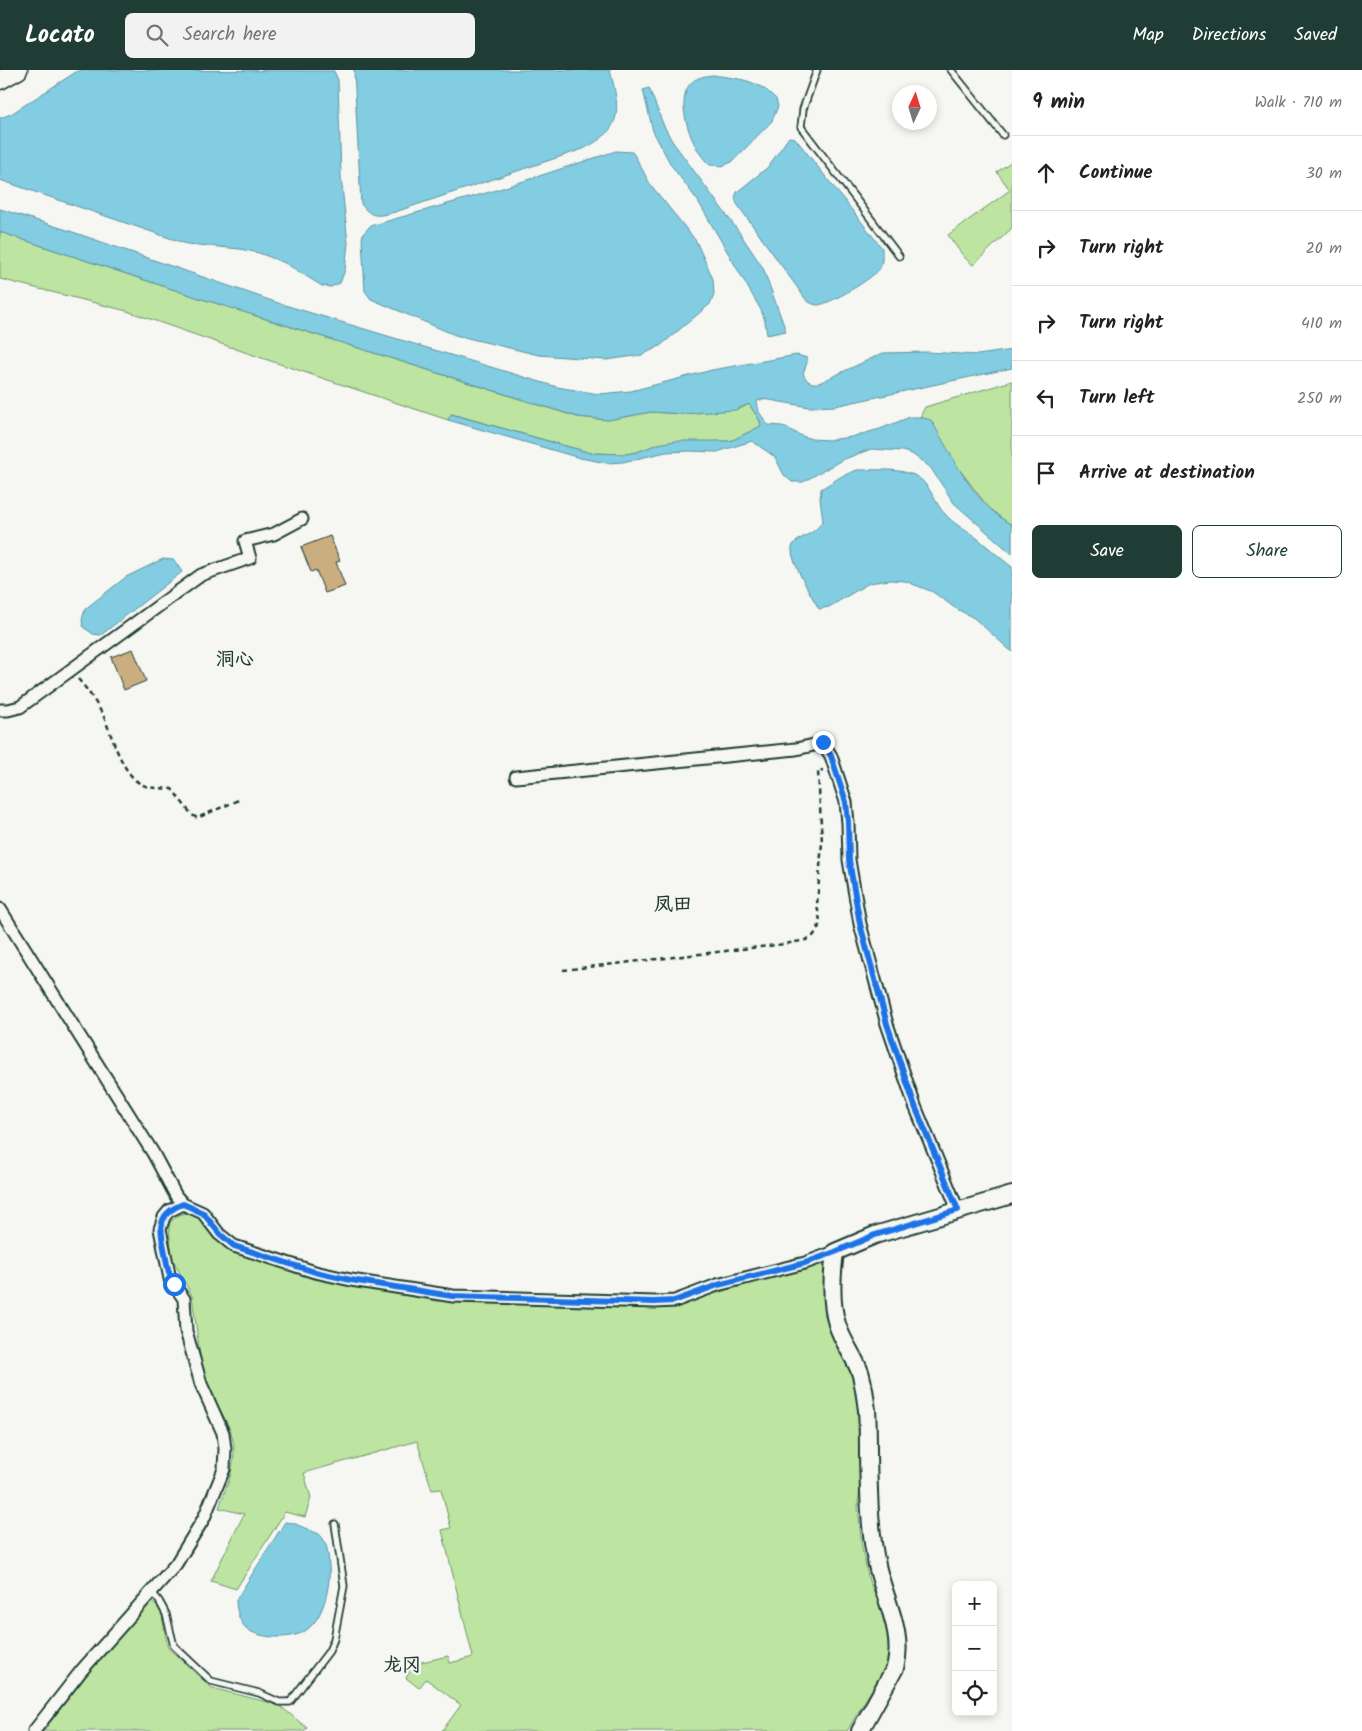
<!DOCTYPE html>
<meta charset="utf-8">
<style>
:root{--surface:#fff;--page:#f2f2f2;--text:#222;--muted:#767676;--line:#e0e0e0;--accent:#1f3d34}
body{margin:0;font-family:Kalam,"LXGW WenKai TC",sans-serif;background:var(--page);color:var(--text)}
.controls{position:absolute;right:15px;bottom:15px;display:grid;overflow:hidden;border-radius:8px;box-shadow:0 2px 8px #0003}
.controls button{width:45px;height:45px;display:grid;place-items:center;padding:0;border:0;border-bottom:1px solid var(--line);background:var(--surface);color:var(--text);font:25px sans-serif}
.compass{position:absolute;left:892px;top:15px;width:45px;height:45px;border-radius:50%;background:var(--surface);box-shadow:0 2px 8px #0003;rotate:4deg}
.stop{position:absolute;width:15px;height:15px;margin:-11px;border:4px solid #1a73e8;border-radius:50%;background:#fff}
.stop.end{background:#1a73e8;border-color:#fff;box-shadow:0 1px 5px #0008}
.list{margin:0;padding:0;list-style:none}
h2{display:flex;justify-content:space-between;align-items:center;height:65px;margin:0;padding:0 20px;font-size:21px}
h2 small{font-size:16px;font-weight:400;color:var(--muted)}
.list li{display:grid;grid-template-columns:32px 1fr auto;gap:15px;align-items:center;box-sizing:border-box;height:75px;padding:0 20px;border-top:1px solid var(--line)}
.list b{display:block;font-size:19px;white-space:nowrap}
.list em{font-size:16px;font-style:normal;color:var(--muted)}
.actions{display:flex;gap:10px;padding:15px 20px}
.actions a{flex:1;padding:11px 0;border:1px solid var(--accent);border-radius:8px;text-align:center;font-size:18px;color:var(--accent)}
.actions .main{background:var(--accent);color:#fff}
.icon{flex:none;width:28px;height:28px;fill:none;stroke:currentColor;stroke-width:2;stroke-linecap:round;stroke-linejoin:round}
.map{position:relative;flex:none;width:1012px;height:1661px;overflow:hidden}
header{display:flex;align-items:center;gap:30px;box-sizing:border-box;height:70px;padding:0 25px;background:var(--accent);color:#fff}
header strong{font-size:24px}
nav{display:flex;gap:28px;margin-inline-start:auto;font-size:18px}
.search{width:350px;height:45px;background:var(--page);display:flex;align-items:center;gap:12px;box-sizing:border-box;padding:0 18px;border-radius:8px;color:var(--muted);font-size:19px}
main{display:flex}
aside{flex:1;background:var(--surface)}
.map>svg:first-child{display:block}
.green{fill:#bde5a1;stroke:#6e916a}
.water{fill:#83cde3;stroke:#5b939d}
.building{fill:#cbae80;stroke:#1f3d34}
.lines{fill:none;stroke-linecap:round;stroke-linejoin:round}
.lane-casing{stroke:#1f3d34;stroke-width:9}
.street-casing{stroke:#1f3d34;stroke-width:15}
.secondary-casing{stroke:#1f3d34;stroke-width:20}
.primary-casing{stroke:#1f3d34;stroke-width:21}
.path{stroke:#1f3d34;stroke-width:2.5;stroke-dasharray:5 4;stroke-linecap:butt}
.lane{stroke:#f6f6f2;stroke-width:5.5}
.street{stroke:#f6f6f2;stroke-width:11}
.secondary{stroke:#f6f6f2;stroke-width:16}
.primary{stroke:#f6f6f2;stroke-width:18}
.route{stroke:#1a73e8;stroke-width:6}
.labels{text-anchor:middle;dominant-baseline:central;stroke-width:5;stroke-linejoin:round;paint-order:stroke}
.quarter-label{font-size:19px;font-weight:bold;fill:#1f3d34;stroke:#f6f6f2}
</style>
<header>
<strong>Locato</strong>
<div class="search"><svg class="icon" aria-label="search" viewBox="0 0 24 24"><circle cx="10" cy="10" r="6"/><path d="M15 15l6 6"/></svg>Search here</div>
<nav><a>Map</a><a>Directions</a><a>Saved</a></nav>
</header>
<main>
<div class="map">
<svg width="1012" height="1661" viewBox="0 0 1012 1661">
<rect width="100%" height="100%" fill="#f6f6f2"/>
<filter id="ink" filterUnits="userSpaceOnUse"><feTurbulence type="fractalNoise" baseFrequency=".02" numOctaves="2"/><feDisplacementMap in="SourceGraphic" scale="10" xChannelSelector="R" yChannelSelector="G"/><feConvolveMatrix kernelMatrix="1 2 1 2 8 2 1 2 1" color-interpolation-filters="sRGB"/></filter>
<g filter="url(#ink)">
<path class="green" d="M1012,91V158L973,195L964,187L948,165L1010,120L997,102Z
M0,162L196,227L577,347L608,350L651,342L682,344L740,339L749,334L760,351L761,356L733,370L728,371L658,374L637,382L626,384L591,383L452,344L448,350L259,287L127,241L0,209Z
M1012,311V455L1001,448L987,436L920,347L925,337Z
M185,1143H191L200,1147L225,1175L245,1186L375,1219L673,1236L818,1193L823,1195L825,1200L824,1221L826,1242L854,1307L858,1328L860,1416L858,1437L862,1478L869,1511L886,1549L891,1579L889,1591L847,1661H442L461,1635L426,1609L419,1618L406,1608L413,1594L448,1586L450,1593L473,1587L442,1460L451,1458L441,1419L432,1420L417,1371L304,1403L311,1428L305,1447L285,1442L236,1519L211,1511L244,1444L219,1438C227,1414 240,1389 231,1363C225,1344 210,1327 203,1308L192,1226L172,1188L169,1158L170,1152L179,1145Z
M150,1530L161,1541L168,1578L212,1618L279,1635L307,1658L304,1661H40L63,1630Z"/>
<path class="water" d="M79,0L334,1L338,10L341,107L348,173L345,200L340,213L331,217L322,216L285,193L259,183L240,179L187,174L0,110V48L11,44Z
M354,0H610C620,40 624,59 583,79L395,142C378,146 372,149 361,134Z
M713,5C739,9 757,9 776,29L778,36L772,51L732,92L722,96L710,95C693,82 673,31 691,13C697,7 705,6 713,5Z
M649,18L663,54L672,71L739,162L763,198L786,261L767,265L765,251L761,240L698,131L671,95L653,61L643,20Z
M789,67L795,68L882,178C882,185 883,192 880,198C874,208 830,234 818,235C814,235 811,233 807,231L737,134L735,128L737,122L768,97Z
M616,81L632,82L635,86L650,114L696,171L713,209L714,224L710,234L660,276L642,285L606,290L539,285L455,265L371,229L365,221L362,169L363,164L370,156L493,121Z
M0,139L64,159L278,233L557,317L599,324L631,321L712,300L797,285L807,288V293L803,303C806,311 810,314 819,313L883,283L927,282L978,285L1012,280V298L835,336L809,337L764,329L757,331L759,342L768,355L782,356L802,366L812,369L829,370L851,367L880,359L910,347H920L931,350C953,387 973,433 1012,455V484L954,433L930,397L912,384L902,381L871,379L842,390L803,412H792L784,405L775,387L752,371L717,382L689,381L666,382L623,392L607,393L580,388L448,350L451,344L591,383L626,384L637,382L658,374L675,371H728L733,370L761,356L760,351L749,334L735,340L682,344L651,342L608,350L578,347L196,227L0,162Z
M857,400C876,400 896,398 914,405C930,412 934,433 945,444C953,453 963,459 973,465C986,475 999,487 1012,497V582L974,548L955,538L933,522L905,511L890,510L869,513L829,537L819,539C813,528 786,485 793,475C798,468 810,465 816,459C819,457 821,453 823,450L820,429L821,419L842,406Z
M163,489L174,490L182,502L101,565L93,564L83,557L82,550L85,539L126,507Z
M285,1452L293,1453L319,1464C328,1472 328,1484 329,1496C331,1516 323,1550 305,1561C292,1570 257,1569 246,1558C239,1552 236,1539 236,1530Z"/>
<path class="building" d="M330,466L340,491L336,492L345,516L325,523L316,500L311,502L301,477Z
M133,579L146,611L124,620L111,587Z"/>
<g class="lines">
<g class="lane-casing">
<path id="lane" d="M817,0L803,39L801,57L899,186
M951,0L1003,65
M151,1521L159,1531L166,1544L174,1576L211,1611L259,1623L279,1632H290L329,1581L334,1569L344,1516L335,1454"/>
</g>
<g class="street-casing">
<path id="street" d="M0,640H8L20,637L201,505L250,488L245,471L274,464L302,449
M516,707L796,679L823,673L831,686L846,732L848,753L849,790L860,854L887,954L915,1036L958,1140
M0,839L153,1083L176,1126L183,1134L203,1143L219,1164L234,1176L315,1202L351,1210L453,1226L655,1232L675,1231L717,1215L805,1193L835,1182
M34,1661L81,1601L176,1494L204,1448L224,1399L225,1379L223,1363L201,1314L186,1261L184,1229L170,1209L160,1159L164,1147L169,1141L183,1134"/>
</g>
<g class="secondary-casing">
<path id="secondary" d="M860,1661L895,1598C905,1563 884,1529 877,1495C869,1460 869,1421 868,1385C868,1370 868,1354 867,1340C865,1327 864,1314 860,1302C854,1286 842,1271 837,1254C830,1232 832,1205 835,1182L875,1165L1012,1125"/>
</g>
<g class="primary-casing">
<path id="primary" d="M0,10L18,0"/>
</g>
<path class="path" d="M78,609C88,620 97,634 104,647C112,666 122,704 141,714C150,719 161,718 172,719L192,745L197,748L241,729
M563,900L785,874L806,870L813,866L818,859L820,851L817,835L822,772L818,701L823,700"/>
<use href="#lane" class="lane"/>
<use href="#street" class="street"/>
<use href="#secondary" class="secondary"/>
<use href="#primary" class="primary"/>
</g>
</g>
<g class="lines" filter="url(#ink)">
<path class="route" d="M174,1214C168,1205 167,1194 165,1183C160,1159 156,1144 183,1134L203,1143L220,1164L234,1176L315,1202L351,1210L452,1226L654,1232L674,1231L718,1215L805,1193L835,1182L875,1165L958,1140L915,1036L887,954L860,854L849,790L848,752L846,732L831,686L823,672"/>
</g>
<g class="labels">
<g class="quarter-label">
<text x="235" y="590">洞心</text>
<text x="673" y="835">凤田</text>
<text x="402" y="1596">龙冈</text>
</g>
</g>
</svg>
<div class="controls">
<button>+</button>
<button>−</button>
<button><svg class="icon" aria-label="locate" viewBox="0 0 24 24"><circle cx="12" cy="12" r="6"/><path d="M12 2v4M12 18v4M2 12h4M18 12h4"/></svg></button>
</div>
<svg class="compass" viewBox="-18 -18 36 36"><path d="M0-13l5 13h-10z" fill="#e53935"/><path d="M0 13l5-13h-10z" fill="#767676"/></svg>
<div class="stop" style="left:174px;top:1214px"></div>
<div class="stop end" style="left:823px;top:672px"></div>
</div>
<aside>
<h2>9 min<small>Walk · 710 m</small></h2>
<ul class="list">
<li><svg class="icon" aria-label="ahead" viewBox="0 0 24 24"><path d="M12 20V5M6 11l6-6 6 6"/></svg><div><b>Continue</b></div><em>30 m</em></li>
<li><svg class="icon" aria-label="right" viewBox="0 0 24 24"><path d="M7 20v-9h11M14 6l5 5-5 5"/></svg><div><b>Turn right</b></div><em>20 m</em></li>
<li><svg class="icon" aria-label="right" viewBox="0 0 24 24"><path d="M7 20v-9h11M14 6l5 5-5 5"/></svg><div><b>Turn right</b></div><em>410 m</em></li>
<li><svg class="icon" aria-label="left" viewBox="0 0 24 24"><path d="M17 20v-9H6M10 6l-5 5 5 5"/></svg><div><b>Turn left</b></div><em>250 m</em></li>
<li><svg class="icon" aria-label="arrive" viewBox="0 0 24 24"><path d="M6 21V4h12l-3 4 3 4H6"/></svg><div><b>Arrive at destination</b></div></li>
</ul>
<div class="actions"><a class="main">Save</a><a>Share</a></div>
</aside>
</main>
